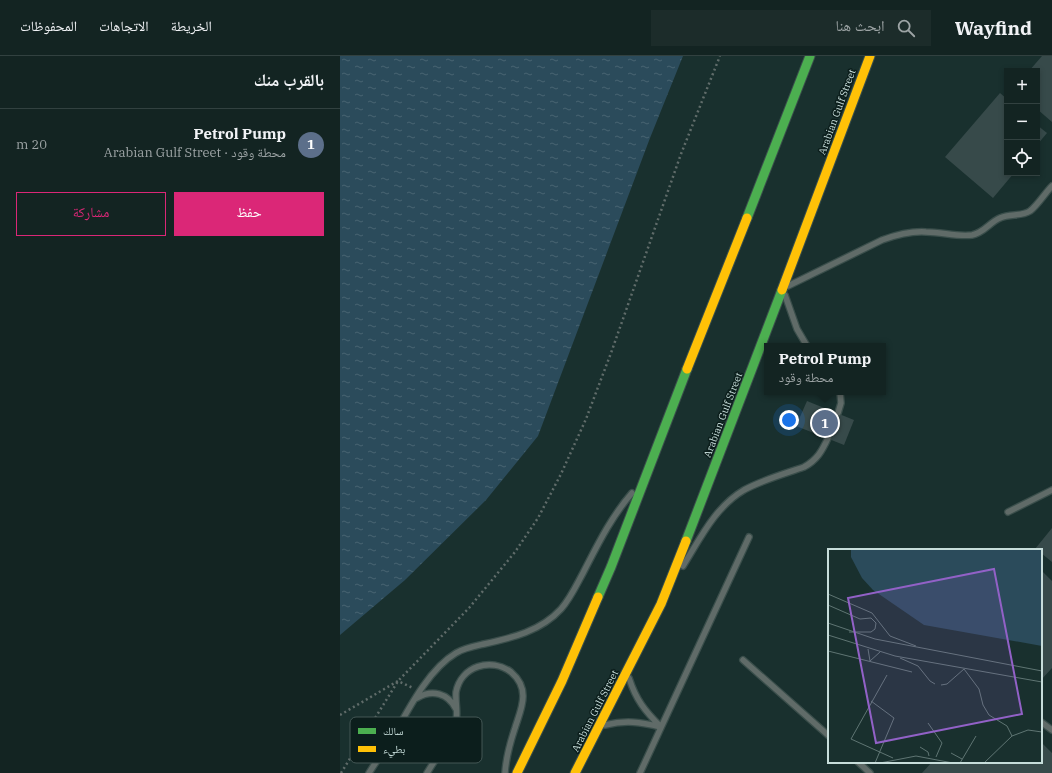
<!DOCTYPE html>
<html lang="ar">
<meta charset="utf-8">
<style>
:root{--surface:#132422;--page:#1c2c2a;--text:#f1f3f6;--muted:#9da4a5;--line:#324140;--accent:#db2777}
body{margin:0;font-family:"IBM Plex Serif","Noto Naskh Arabic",serif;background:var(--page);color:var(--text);direction:rtl}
.controls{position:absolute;right:12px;top:12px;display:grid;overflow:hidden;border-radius:0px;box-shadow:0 2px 6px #0003}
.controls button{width:36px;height:36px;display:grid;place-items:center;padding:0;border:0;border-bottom:1px solid var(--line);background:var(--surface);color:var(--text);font:20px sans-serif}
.you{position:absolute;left:449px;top:364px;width:14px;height:14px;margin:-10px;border:3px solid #fff;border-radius:50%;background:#1a73e8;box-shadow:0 0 0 6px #1a73e833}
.badge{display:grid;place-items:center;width:26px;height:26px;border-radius:50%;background:var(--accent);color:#fff;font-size:13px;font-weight:700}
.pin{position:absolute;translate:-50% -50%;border:2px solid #fff;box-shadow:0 1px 4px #0006}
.popup{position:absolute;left:424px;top:287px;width:122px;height:52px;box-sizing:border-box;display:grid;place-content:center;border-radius:0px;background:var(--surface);filter:drop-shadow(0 1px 3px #0005);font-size:13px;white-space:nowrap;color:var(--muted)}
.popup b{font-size:15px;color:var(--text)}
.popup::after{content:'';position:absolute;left:50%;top:100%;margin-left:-8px;border:8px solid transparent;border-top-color:var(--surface)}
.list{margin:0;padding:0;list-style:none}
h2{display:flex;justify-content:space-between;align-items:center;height:52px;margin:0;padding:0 16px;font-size:17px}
h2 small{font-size:13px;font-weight:400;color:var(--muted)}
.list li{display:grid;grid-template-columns:26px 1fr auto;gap:12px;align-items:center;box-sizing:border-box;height:72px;padding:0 16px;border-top:1px solid var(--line)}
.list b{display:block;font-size:15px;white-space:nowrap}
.list p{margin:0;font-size:13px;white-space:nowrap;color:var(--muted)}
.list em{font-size:13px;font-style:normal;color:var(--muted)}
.actions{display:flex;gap:8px;padding:12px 16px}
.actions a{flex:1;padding:9px 0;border:1px solid var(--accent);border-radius:0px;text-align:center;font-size:14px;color:var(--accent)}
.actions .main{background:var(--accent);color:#fff}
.icon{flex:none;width:22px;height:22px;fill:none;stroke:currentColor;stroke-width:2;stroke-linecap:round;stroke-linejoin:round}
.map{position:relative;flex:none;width:712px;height:717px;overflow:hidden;direction:ltr}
header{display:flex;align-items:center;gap:24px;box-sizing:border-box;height:56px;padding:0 20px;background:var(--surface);border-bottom:1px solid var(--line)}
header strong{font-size:19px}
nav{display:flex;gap:22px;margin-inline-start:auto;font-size:14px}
.search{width:280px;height:36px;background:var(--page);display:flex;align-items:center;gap:10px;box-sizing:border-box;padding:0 14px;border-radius:0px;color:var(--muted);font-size:15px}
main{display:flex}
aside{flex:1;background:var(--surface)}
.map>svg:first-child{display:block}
.water{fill:url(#water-ripples)}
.building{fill:#374a4a}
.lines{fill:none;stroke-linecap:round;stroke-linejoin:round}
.lane-casing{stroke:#3a4e4b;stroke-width:8}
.fast-casing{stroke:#3a4e4b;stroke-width:11}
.slow-casing{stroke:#3a4e4b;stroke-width:11}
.path{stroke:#606c6a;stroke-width:2.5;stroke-dasharray:2 3;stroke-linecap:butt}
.lane{stroke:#606b68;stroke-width:5.5}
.fast{stroke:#4caf50;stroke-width:9}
.slow{stroke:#ffc107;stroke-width:9}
.labels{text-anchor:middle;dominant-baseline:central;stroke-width:3;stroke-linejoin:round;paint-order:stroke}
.street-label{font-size:10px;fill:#c7ddda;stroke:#0c1e1c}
.inset-road{fill:none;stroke:#5f7573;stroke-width:1}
.view{fill:#9261c7;fill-opacity:0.15;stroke:#9261c7;stroke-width:2}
.inset-edge{fill:none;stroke:#c7ddda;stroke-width:2}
.key{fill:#0c1e1c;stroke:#445755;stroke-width:1}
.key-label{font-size:11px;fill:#c7ddda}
</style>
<header>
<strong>Wayfind</strong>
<div class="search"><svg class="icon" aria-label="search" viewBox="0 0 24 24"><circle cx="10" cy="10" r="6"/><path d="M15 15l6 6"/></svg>ابحث هنا</div>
<nav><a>الخريطة</a><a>الاتجاهات</a><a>المحفوظات</a></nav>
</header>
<main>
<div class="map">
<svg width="712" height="717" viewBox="0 0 712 717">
<defs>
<pattern id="water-ripples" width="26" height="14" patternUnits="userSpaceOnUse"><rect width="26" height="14" fill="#2b4b5b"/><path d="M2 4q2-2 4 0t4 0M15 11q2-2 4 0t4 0" fill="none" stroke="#486472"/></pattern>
</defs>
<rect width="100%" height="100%" fill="#19302e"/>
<path class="water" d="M0,0H343L310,82L198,380L146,444L65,524L0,579Z"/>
<path class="building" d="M702,0H712V66L697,53V15H689Z
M660,37L667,43V117H674L653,142L605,101Z
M697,69L707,77L697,89Z
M467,345L514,364L504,389L456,370Z
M712,472V506L701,497V494L695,493Z
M701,514L712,525V612L701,624Z
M701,686L712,697V717H582L592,706H701Z"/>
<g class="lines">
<g class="lane-casing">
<path id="lane" d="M448,230L542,184C556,179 571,175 586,176C602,176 617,181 632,179C644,177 650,166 660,162C670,157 681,161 690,155C698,149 705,137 712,130
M445,239L457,273L467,290
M498,357L501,347L500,336
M668,456L712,434
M343,510C360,483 375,451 404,434C422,424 444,418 464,411C477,404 482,395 488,382
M403,604L489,680
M289,622C296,644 305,655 321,671
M77,642C92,633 108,637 116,653
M701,666L712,674
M265,669C286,664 300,666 321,671
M518,706L530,717
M29,717C37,704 46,692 54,679C69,652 89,613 116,597C124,592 135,590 144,588C172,582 201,575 221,553C230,543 236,530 243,517C257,490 271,461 292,437
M87,717C96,702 108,686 115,670C119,659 115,647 116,636C121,610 151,601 171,616C178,622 183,631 183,640C183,651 178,662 175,672C170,687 166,702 165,717
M300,717L409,481"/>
</g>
<g class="fast-casing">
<path id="fast" d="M407,162L470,0
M346,485L442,234
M258,541L271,511L347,313"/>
</g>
<g class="slow-casing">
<path id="slow" d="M442,234L530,0
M347,313L407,162
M177,717L222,625L258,541
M235,717L321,548L346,485"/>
</g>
<path class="path" d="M0,659L58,625L73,632
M1,717L58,625L129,552L175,496L198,462L221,418L246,363L271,297L341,98L380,0"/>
<use href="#lane" class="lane"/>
<use href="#fast" class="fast"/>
<use href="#slow" class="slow"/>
</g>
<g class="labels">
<g class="street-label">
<text transform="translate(497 56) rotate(-70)">Arabian Gulf Street</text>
<text transform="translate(383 359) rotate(-69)">Arabian Gulf Street</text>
<text transform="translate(255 655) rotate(-63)">Arabian Gulf Street</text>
</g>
</g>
<g transform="translate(488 493)">
<rect width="214" height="214" fill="#19302e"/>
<path d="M23,0H214V97L96,76L45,41L34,29L23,8Z" fill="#2b4b5b"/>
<path class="inset-road" d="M0,45L44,64L62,87L88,97M0,56L32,70L43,69L48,74L47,80L43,83H21M0,74L47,90L214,122M0,86L67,107L214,133M40,100L42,112M0,102L84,123M72,109L90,117L102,132L107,135M42,112L52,103M59,126L23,190L65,209M113,136L119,135L136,120L151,140L155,156L161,166L179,177L184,187M43,152L66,169L47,214M100,174L114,194L108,208M92,198L100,203L101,207M123,204L134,210M52,214L88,207L125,214M74,214H105M132,214L148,187M156,214L184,187L200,181L214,183"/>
<path class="view" d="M166,20L194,165L48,194L20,49Z"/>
<rect width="214" height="214" class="inset-edge"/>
</g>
<rect x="10" y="661" width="132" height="46" rx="6" class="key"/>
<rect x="18" y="672" width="18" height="6" fill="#4caf50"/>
<rect x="18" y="690" width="18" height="6" fill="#ffc107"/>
<g class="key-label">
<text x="43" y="679">سالك</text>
<text x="43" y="697">بطيء</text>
</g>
</svg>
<div class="controls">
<button>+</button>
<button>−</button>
<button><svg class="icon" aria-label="locate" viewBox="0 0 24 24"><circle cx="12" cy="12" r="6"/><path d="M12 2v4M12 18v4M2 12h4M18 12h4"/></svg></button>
</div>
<div class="you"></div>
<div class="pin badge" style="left:485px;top:367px;background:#5c6f8a">1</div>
<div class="popup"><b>Petrol Pump</b>محطة وقود</div>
</div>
<aside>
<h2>بالقرب منك<small></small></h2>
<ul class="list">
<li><span class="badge" style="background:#5c6f8a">1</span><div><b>Petrol Pump</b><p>محطة وقود · Arabian Gulf Street</p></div><em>20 m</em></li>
</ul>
<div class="actions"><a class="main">حفظ</a><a>مشاركة</a></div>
</aside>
</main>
